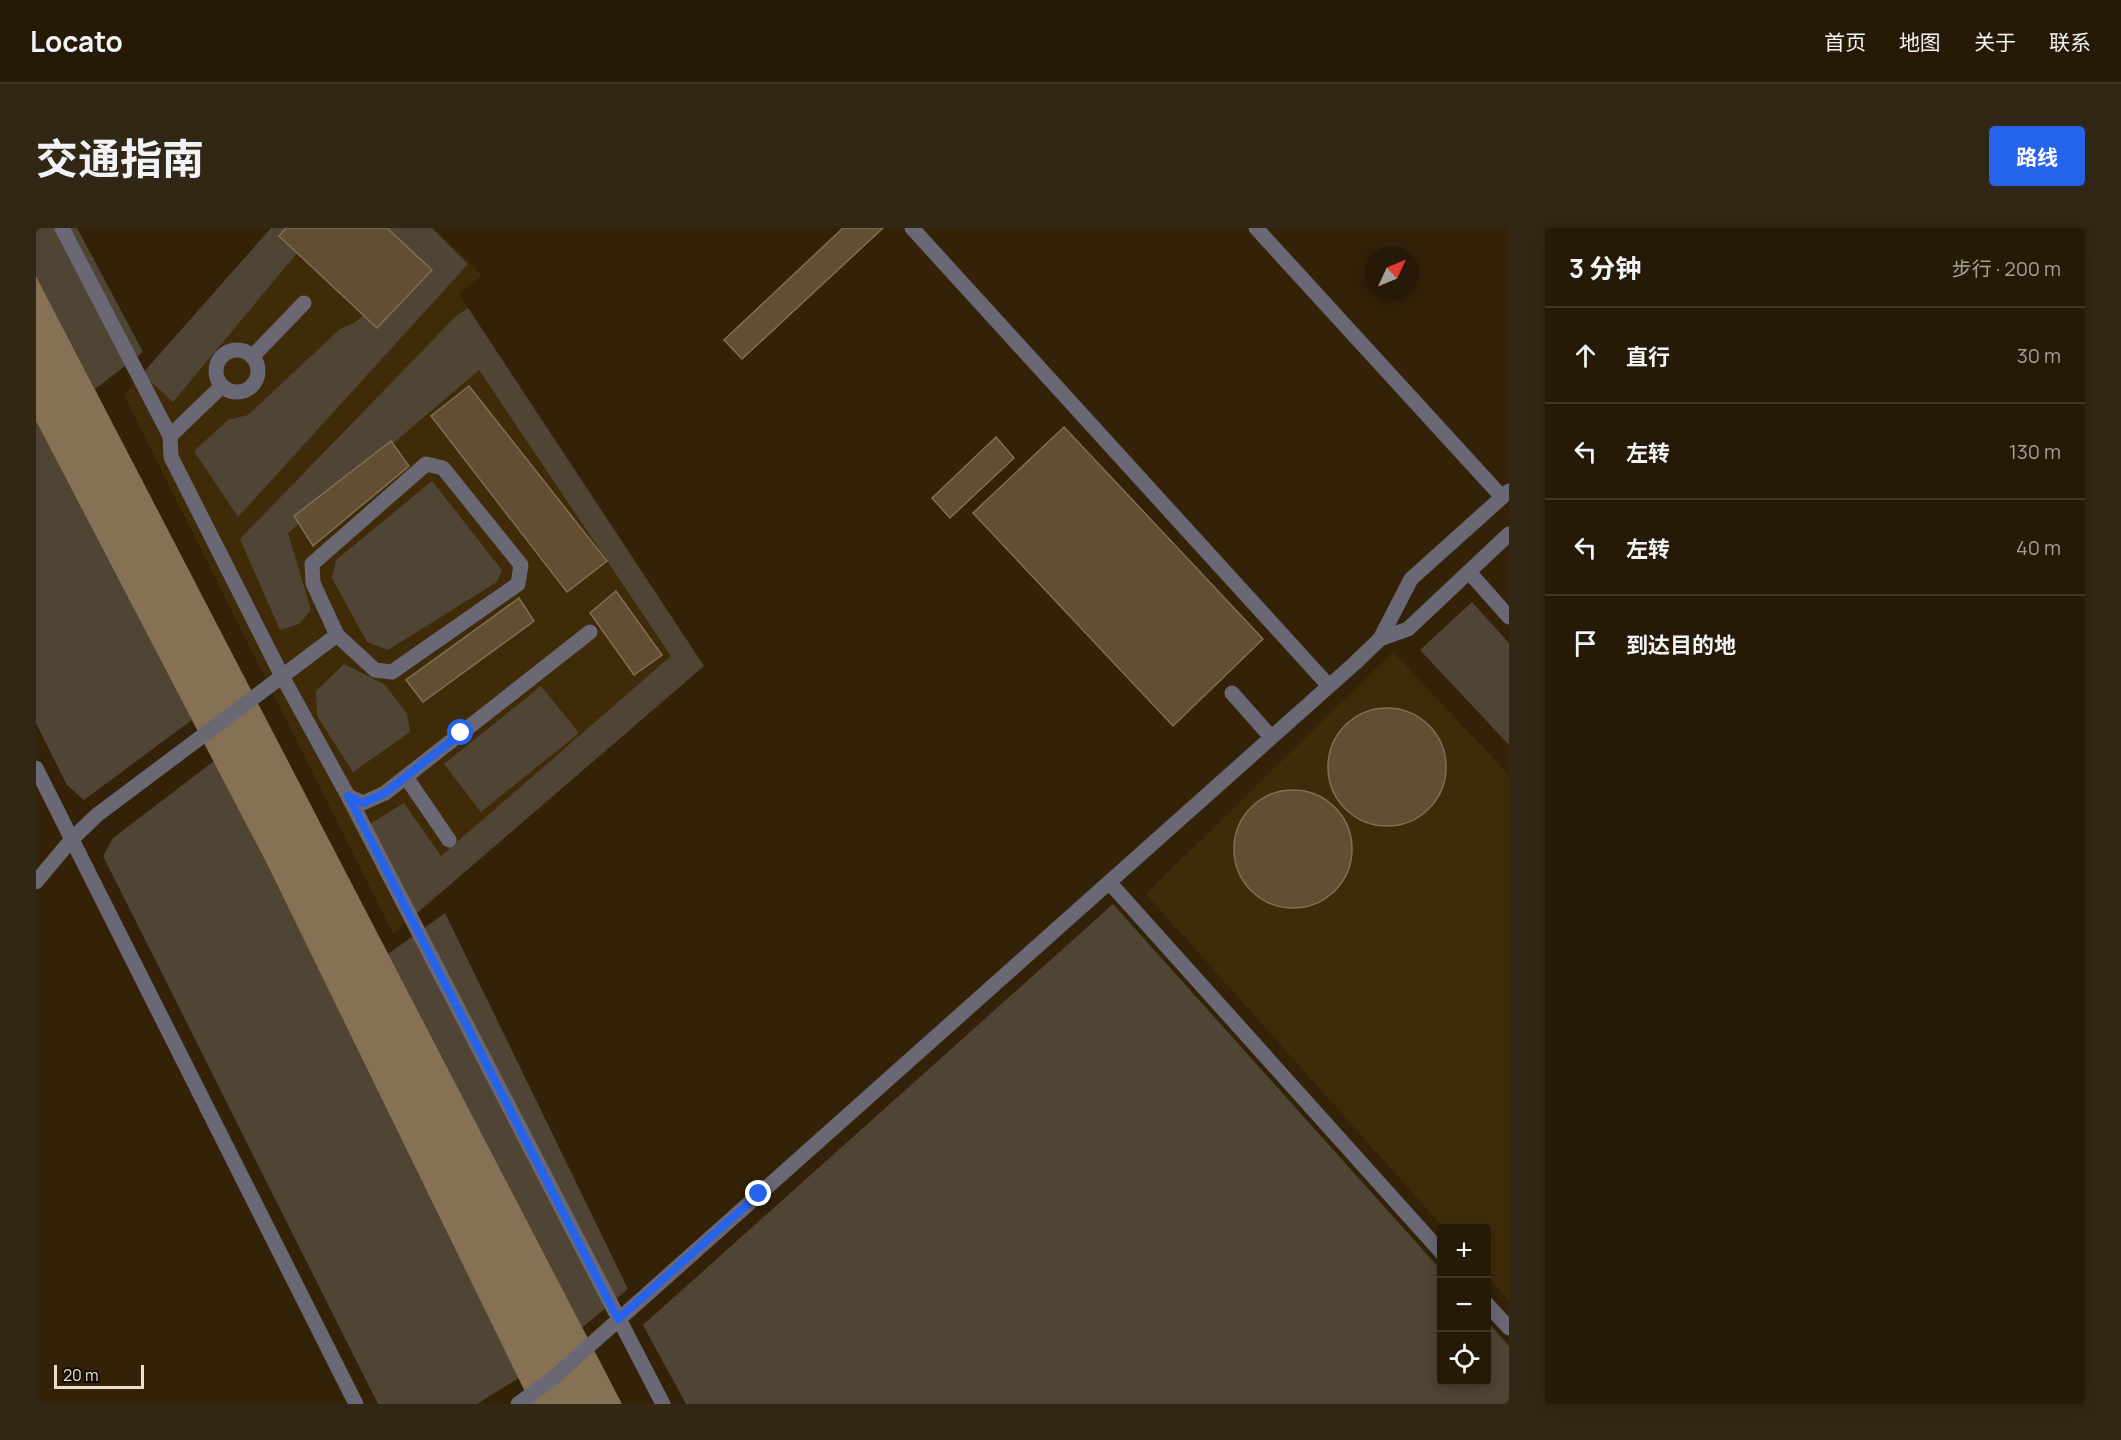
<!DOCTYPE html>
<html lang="zh">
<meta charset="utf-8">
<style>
:root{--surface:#261a06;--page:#322714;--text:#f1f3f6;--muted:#a4a19b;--line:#423828;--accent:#2563eb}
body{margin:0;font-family:Manrope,"Noto Sans SC",sans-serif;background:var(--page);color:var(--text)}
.controls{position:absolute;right:18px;bottom:18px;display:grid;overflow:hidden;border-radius:6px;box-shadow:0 3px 15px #0003}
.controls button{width:54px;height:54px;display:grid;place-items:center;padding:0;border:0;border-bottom:2px solid var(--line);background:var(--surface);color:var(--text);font:30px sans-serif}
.compass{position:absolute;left:1329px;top:18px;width:54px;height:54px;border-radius:50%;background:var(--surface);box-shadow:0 3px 15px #0003;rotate:46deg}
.scale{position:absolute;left:18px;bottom:15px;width:90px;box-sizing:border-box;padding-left:6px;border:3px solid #ebdfd1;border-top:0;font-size:16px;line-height:21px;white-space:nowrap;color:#ebdfd1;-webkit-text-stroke:4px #140d04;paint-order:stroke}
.stop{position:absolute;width:18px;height:18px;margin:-14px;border:4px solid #2563eb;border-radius:50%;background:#fff}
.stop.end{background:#2563eb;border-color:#fff;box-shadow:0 2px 6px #0008}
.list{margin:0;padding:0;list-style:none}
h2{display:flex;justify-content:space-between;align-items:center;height:78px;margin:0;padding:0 24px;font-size:26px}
h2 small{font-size:20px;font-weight:400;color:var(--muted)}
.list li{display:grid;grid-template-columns:39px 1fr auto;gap:18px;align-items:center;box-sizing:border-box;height:96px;padding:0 24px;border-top:2px solid var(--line)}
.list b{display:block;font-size:22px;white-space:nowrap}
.list em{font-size:20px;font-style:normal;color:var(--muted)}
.icon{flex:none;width:33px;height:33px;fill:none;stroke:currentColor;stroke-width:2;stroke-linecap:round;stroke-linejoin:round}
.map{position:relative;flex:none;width:1473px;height:1176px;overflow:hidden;border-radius:6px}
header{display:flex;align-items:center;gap:36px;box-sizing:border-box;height:84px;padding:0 30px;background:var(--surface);border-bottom:2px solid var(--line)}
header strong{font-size:28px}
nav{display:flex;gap:33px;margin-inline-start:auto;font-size:21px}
.intro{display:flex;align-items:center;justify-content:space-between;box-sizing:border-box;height:144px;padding:0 36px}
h1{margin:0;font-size:42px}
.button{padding:15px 27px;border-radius:6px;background:var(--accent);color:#fff;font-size:21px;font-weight:700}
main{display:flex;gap:36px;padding:0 36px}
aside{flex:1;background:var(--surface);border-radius:6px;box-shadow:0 3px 15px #0003}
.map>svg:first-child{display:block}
.built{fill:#402b09}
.green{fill:#504434}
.water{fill:#867155}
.building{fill:#624e33;stroke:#826e54;stroke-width:1.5}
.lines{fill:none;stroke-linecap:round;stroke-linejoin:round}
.minor{stroke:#6a6875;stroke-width:15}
.route{stroke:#2563eb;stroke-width:8}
</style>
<header>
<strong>Locato</strong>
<nav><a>首页</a><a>地图</a><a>关于</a><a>联系</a></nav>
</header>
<div class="intro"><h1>交通指南</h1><a class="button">路线</a></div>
<main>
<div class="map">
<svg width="1473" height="1176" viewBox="0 0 1473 1176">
<rect width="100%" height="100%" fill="#332208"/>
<path class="built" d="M236,0H397L446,47L423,66L668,438L357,706L88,167Z
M1357,424L1473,547V1073L1451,1048L1450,1000H1408L1110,666Z"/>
<path class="green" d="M0,0H41L107,124L59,161L0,48Z
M235,0H282L137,174L106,146Z
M335,0H396L432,36L202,289L158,223L192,192L212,187L304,101L318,95L377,44Z
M432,80L668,438L373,692L327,600L368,575L405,628L635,428L443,142L252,305L275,382L263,396L244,402L204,311L420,88Z
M0,193L156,492L48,572L31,557L0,495Z
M396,253L466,342L461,354L352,422L331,414L296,350L300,332Z
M1436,374L1473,415V517L1384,422Z
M308,436L348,456L371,485L374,504L317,544L281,488L280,463Z
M505,458L543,505L445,584L408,536Z
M178,533L231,636L483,1150L441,1176H342L67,628L77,610Z
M1077,676L1405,1042L1406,1154H1450L1451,1093L1473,1118V1176H650L607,1097Z
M409,685L592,1061L546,1100L352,726Z"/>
<path class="water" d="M0,48L586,1176H495L231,636L0,193Z"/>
<path class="building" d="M250,0H351L396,42L341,100L243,8Z
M807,0H847L706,131L688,112Z
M433,158L571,333L531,364L395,188Z
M1028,199L1227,411L1137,498L937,285Z
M960,209L978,230L914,290L896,270Z
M355,213L373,238L277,318L258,288Z
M580,363L626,427L598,447L554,385Z
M483,370L498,393L387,474L370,452Z
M1292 539a59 59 0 1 1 118 0a59 59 0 1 1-118 0Z
M1198 621a59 59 0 1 1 118 0a59 59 0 1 1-118 0Z"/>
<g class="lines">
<path class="minor" d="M26,0L134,208
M876,0L1293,458
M1220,0L1466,269
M180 143a21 21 0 1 1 42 0a21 21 0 1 1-42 0Z
M216,129L268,75
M186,158L134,208L135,229L246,448L312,568L327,575L349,565L554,404
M390,236L407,240L485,337L482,356L356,444L339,442L301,407L277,355L276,336Z
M1433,344L1473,389
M1344,411L1372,401L1473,306
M1196,465L1235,509
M0,540L320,1176
M370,549L413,612
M312,568L627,1176
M0,654L36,611L61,587L301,407
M1073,654L1406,1025
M1450,1075L1473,1100
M482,1176L516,1151L1319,435L1344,411L1375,351L1473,263"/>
</g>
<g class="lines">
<path class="route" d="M425,505L349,565L327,575L312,568L582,1091L723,966"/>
</g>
</svg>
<div class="controls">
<button>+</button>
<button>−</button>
<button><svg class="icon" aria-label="locate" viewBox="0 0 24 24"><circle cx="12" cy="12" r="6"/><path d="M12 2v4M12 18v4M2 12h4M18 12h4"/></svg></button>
</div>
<svg class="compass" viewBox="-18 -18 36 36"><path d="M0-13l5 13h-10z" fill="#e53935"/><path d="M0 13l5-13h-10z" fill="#a4a19b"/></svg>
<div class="scale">20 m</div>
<div class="stop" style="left:425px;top:505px"></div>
<div class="stop end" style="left:723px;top:966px"></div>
</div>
<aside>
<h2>3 分钟<small>步行 · 200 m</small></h2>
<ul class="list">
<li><svg class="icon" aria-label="ahead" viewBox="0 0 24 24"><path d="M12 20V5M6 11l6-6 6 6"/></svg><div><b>直行</b></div><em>30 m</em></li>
<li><svg class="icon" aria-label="left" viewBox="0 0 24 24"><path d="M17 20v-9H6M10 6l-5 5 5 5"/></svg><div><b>左转</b></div><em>130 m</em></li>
<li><svg class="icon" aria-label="left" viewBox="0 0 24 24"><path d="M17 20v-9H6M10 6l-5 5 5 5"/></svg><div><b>左转</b></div><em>40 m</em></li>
<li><svg class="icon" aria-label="arrive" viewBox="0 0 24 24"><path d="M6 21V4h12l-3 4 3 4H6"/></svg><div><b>到达目的地</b></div></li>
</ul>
</aside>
</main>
